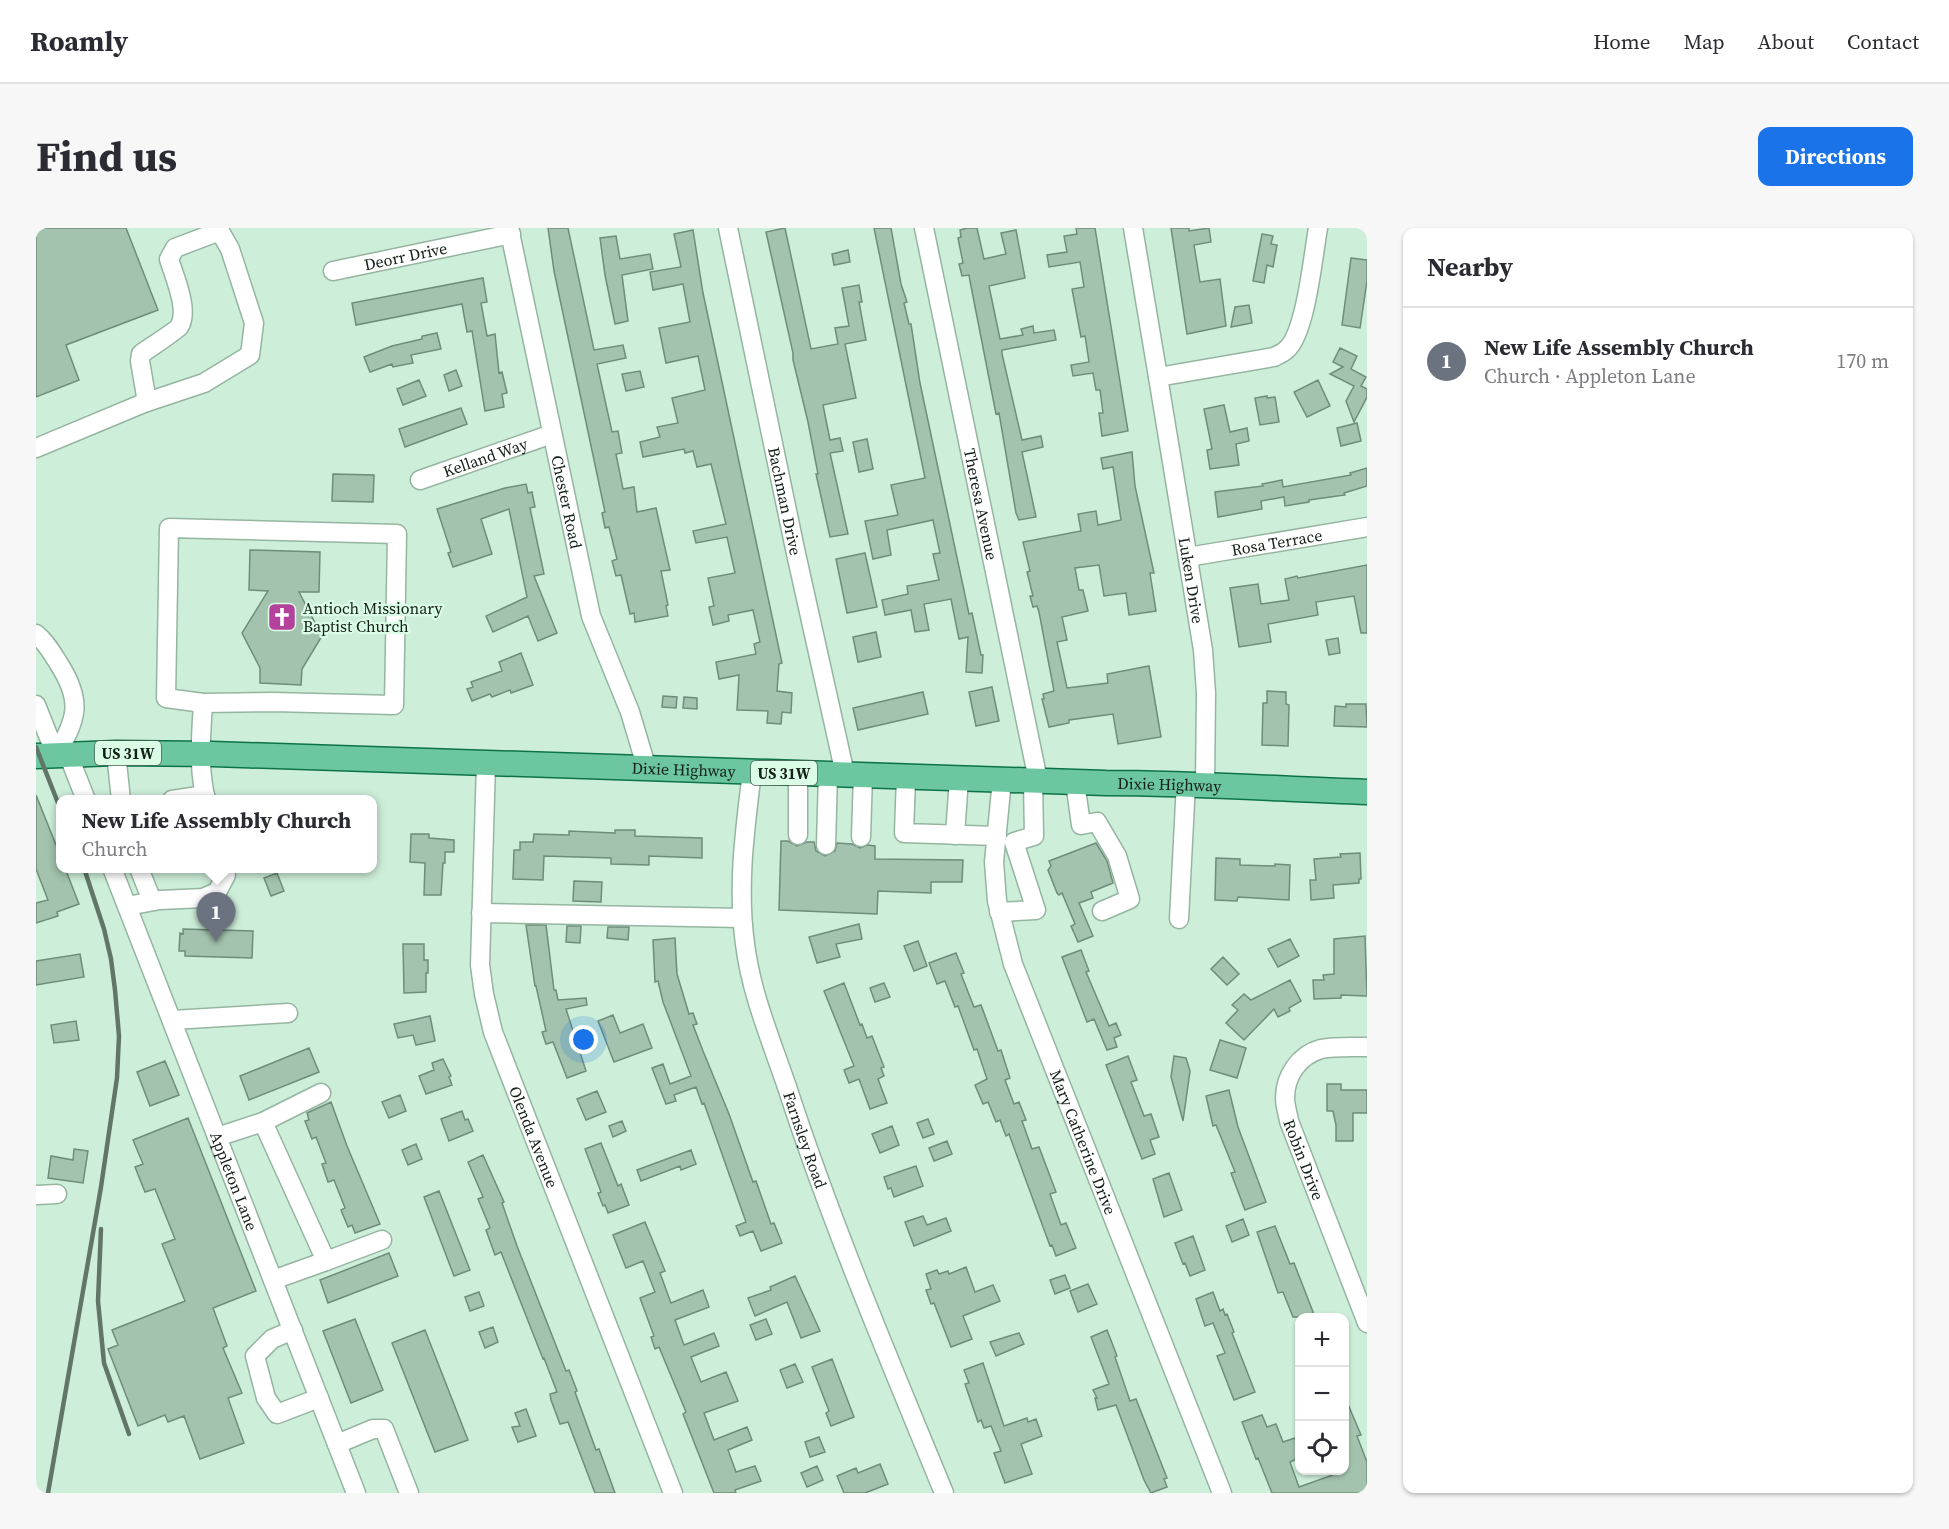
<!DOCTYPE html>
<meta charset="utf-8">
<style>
:root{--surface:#fff;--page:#f7f7f7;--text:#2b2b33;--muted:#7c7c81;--line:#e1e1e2;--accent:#1a73e8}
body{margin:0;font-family:"Source Serif 4",serif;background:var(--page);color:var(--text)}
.controls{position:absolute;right:18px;bottom:18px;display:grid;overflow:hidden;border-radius:12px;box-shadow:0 2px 4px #0004}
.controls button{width:54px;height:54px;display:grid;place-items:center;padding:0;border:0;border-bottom:2px solid var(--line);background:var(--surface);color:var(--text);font:30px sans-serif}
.you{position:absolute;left:548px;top:812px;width:21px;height:21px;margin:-15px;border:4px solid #fff;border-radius:50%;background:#1a73e8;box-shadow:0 0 0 9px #1a73e833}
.badge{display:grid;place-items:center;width:39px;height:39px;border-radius:50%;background:var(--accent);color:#fff;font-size:20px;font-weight:700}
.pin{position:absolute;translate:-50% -50px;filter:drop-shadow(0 2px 3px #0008)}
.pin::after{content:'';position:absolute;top:32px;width:21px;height:18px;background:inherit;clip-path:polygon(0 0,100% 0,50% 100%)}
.popup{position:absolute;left:20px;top:567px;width:321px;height:78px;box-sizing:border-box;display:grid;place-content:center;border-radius:12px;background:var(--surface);filter:drop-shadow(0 2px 4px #0005);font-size:20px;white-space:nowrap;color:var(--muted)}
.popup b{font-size:22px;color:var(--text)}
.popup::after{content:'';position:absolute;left:50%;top:100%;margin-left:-12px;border:12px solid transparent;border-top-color:var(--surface)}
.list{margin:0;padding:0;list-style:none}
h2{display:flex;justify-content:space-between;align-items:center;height:78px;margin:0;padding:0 24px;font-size:26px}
h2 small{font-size:20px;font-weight:400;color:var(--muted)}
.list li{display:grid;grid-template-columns:39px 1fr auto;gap:18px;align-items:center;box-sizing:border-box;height:108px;padding:0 24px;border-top:2px solid var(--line)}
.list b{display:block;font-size:22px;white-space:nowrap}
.list p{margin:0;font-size:20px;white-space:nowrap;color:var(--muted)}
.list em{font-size:20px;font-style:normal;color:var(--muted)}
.icon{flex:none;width:33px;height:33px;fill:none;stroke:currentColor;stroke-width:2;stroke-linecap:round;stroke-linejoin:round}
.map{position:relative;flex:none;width:1331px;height:1265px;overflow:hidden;border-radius:12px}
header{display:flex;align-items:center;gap:36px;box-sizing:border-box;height:84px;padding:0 30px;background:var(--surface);border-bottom:2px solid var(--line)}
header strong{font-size:28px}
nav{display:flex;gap:33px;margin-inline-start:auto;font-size:21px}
.intro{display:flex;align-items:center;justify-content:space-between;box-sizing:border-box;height:144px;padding:0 36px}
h1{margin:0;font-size:42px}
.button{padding:15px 27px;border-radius:12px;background:var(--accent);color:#fff;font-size:21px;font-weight:700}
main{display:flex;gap:36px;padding:0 36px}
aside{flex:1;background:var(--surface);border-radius:12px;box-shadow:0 2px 4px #0004}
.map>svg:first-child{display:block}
.building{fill:#a3c3ae;stroke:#6e8d7a;stroke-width:1.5}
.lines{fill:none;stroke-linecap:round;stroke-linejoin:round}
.minor-casing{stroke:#95b5a0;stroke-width:21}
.major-casing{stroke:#0d7347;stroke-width:27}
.minor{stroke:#fff;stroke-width:18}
.major{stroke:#6cc6a0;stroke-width:24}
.rail{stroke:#617668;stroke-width:4.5}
.labels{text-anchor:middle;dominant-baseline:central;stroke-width:4.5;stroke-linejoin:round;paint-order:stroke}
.shield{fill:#dbfde6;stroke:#4f6255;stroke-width:1.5}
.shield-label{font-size:15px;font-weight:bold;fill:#131f17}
.street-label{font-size:16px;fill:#131f17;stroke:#dbfde6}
.poi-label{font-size:16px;fill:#131f17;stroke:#dbfde6;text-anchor:start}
</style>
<header>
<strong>Roamly</strong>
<nav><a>Home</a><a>Map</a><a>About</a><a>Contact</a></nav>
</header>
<div class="intro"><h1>Find us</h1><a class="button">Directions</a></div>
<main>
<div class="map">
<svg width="1331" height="1265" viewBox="0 0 1331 1265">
<rect width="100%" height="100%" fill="#cdefd9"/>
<path class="building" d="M0,0H90L122,82L30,117L43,152L0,169Z
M512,0H532L558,122L587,117L590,130L561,136L576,204L582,203L586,225L580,226L587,261L598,259L601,284L620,280L634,342L625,343L632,377L630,378L632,388L599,394L598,385L594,386L585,347L580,348L576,333L581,331L573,299L569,300L566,285L569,284L518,43Z
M749,0L775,121L802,116L799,100L813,98L806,60L823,57L826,74H823L830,112L809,116L820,170L787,177L794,212L804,210L807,223L794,225L812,306L794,309L780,246H782L772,194L757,132V125L730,4Z
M838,0H855L865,56L871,74L868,75L873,96H875L884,155L933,386L936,385L945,427H947L946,445L930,444L932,409L923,411L915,371L888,376L893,402L879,404L875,382L849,387L846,372L872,366L871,358L903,352L897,326L904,325L897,292L851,302L855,327L837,331L829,293L862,287L855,257L889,250Z
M931,0H941L948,31L970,26L965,5L980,2L989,50L953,58L964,111L987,107L985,101L997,98L998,105L1018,102L1020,112L966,122V126L986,212L1005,208L1007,219L986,224L1000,289L983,292L980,285L963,185L960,186L934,53L933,47L926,48L923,36L927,35L922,10L925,9L924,2Z
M1040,0H1059L1092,203L1066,208L1063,185H1067L1064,162H1060L1057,145L1037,148L1035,137L1053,134L1049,108L1045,109L1036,61L1048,59L1044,34L1013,39L1011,27L1031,24L1028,8L1041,6Z
M1135,0H1153V3L1173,0L1175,14L1158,17L1164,54L1184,51L1190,98L1151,106Z
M657,2L667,65L746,435L743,436L741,463L756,465L755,485L746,484L745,496L731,495L732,483L701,482L703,447L683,451L680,434L720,426L718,416L724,414L717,382L692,387L693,393L677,397L673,379L678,378L672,350L699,345L691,309L660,315L657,303L690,296L675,236L661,239L657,223L649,225L648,221L607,229L604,214L624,209L621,199L642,195L636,170L669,162L662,128L630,135L623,100L654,94L647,56L617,62L614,44L645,39L638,6Z
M1226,6L1237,8L1235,16L1241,17L1237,39L1231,37L1228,55L1217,53Z
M580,8L584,31L614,26L617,41L586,47L592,93L579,96L569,47L564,10Z
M812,22L814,34L798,37L796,26Z
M1315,30L1331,32V53L1324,100L1306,97Z
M447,50L451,74L445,75L451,108L459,106L463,145L466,144L471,165L466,166L468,179L449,183L436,103L431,104L426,76L320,97L316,75Z
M1213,77L1216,95L1195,99L1199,79Z
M401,105L405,121L375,127L377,135L357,139L356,136L334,144L328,129L356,118L386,111V108Z
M1304,120L1321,128L1315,141L1330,149L1325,158L1331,161V169L1318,194L1310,173L1318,158L1294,146L1307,139L1297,134Z
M420,142L426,158L413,163L408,147Z
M604,143L608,159L590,163L586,146Z
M383,152L390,168L367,177L361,161Z
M1282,152L1294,178L1271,189L1258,164Z
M1231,168V170L1239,169L1243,194L1224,197L1219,170Z
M1188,177L1194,204L1211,200L1213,213L1200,216L1203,237L1174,241L1171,222L1176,221L1168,181Z
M425,180L431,196L369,219L363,201Z
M1321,195L1325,213L1305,218L1301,200Z
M831,211L837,241L823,244L817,214Z
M1096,224L1099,258L1118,345H1114L1120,383L1093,387L1090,365L1068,368L1063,337L1039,340L1043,362H1047L1052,383L1026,389L1031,412L1021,414L1031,460L1072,455L1071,446L1113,438L1125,509L1082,516L1077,486L1033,492V495L1013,499L1006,471H1008L1007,466L1018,463L1003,384L1001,378L997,379L994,368H997L991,344L994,343L987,314L1045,303L1042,286L1060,283L1062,297L1085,292L1077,239L1067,241L1065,230Z
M1331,240V258L1308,265L1309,267L1273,272V274L1249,278L1248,269L1225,273L1226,281L1182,289L1179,264L1227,258L1226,256L1246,252L1247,259L1315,247L1314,245Z
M297,246L338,247L337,274L296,273Z
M490,256L492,265L496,264L499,279L494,280L508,346L498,348L521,405L502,413L492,388L457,404L450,388L491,369L473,281L445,291L456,326L417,339L412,325L415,324L401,281L469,260Z
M214,322L284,324L283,364H263L286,408L266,441L265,457L224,455V440L206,405L232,363L213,362Z
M829,325L841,379L811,385L800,331Z
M1331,337V405H1325L1318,368L1280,374L1282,387L1232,396L1235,414L1203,419L1194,360L1222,356L1225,376L1253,372L1249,351L1261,348L1262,350Z
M840,404L845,429L822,434L817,409Z
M1302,410L1304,425L1293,427L1290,412Z
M485,425L497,457L475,465L474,462L456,469L454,466L436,473L431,461L437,459L435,454L466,443L463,434Z
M956,459L963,493L940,498L933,464Z
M1231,463L1250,464V476L1253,477L1252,518L1226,517L1227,475H1231Z
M887,464L892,486L822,502L817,480Z
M627,468L641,469L640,480L626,479Z
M648,469L661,470V481L647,480Z
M1310,476H1330L1331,499L1298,498L1299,478L1310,479Z
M0,567L24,627V640H29L43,676L21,684L22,688L0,695V675L12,672L0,641Z
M579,602H599V608L666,610V630L613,628V637L575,636V630L508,628L507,652L477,651L478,622H484V614H497L498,606L533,607V603L579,605Z
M375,606H393V610L418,612V624H409V635H407L405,667H388L389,635L374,634Z
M745,613H752L761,618L771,614H778L780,623L789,628L799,623L801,615L816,616L824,620L832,617L839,618V631L927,632L926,654H895V665L842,663L841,686L743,682Z
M1060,615L1071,633L1077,655L1055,664L1057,670L1043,675L1057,708L1042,714L1035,698L1039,696L1026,665L1023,667L1021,665L1012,642L1015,638L1013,633Z
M1324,625L1325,651H1323V655L1297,657L1298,670L1275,672L1274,652H1280L1278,631L1305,629L1304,626Z
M1180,630L1204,631V637L1239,638V636L1254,637L1253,672L1202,669L1201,673L1179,672Z
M241,645L248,663L235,668L228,650Z
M538,653L566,654L565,674L537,673Z
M823,696L826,711L800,716L804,729L781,735L773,709Z
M490,697H510L518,762H520L522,772L550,770L551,777L530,781L550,843L531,850L517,814L510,816L506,804L510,803L500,758H499Z
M531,698H545L544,715L530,714Z
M572,699H593L592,712L571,710Z
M147,701L217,703L216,730L149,728V723H143L144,705L147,706Z
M1329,708L1331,768L1305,767V770L1278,771L1277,752H1288L1287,747L1298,746V711Z
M639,710L641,746L653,786L657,785L661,796L657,797L667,823L693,886L717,954L720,953L735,996L738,995L746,1015L725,1023L717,1003L704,1008L700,998L710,994L668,875L666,876L660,859L638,867L640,873L630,876L616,840L627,836L634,856L655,848L627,774L622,753L619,754L617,712Z
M1254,711L1263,728L1242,739L1232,721Z
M882,713L891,738L878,743L868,718Z
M367,716H388V732H392V745H390V764L368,765Z
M1045,722L1053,743L1050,744L1073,798L1080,795L1085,807L1078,810L1081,819L1071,822L1058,791L1051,794L1026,729Z
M920,725L928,745L925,746L938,779L945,777L962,823L965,822L974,850L969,852L978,876L983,874L990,892L986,893L996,921L1003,919L1020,964L1014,966L1025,997L1030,995L1040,1020L1020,1028L1016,1017L1014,1018L973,906L970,908L964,892L960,894L952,874L947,876L939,857L951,851L941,821L938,822L922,778L919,779L909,753L901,756L893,735Z
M44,726L48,749L0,757V733Z
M1187,729L1203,746L1191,757L1175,741Z
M1254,752L1265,773L1253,780L1254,783L1242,789L1238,781L1208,812L1190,795L1202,782L1196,777L1208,766L1215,772Z
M808,755L824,797L826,796L831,810L836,808L848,839L845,840L848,848L842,851L851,875L834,881L823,851L813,855L808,842L818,838L788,763Z
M848,755L854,769L839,774L834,760Z
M577,787L584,805L607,796L616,820L578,834L562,793Z
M394,788L399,813L380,817L377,807L362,810L358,796Z
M40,793L43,812L18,815L15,797Z
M1184,812L1210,820L1201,850L1174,842Z
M273,820L283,844L213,872L204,848Z
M1092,828L1101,852L1095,854L1108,888L1115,886L1123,909L1114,912L1119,926L1106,931L1070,837Z
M1138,828L1150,830L1154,843L1147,893L1135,849Z
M407,831L415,848L413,849L416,857L390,866L383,848L398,842L396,835Z
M129,833L143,867L114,878L101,844Z
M1291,856H1305V862H1331V885H1317V913H1300V897L1297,883H1291Z
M1193,862L1202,899L1230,974L1209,982L1195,945L1199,944L1180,897L1177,898L1170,868Z
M561,863L570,884L550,892L541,871Z
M364,867L370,883L353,890L346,874Z
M295,874L311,918L344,996L319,1005L316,997L312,999L305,982L309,980L298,952L292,954L286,936L290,935L280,909L276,911L269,893L273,892L271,885Z
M426,883L429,892L432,891L437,903L413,913L405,891Z
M152,890L220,1063L177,1080L191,1118L187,1120L206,1165L192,1170L208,1215L164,1231L148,1188L132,1194L129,1187L102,1198L72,1121L82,1117L76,1102L149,1073L126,1016L139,1011L119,961L109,964L99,939L107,936L97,912Z
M892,891L898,906L887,910L881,895Z
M586,893L590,903L577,909L573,898Z
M856,898L863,917L844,925L836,906Z
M911,913L916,926L898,933L893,920Z
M565,915L582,958L585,956L593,977L572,985L569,977L567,978L562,965L565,964L549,921Z
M380,916L386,931L372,937L366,922Z
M38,921L52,923L47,955L12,950L15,928L37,932Z
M655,922L660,936L645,942L644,938L605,953L601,942Z
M447,927L468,974L466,975L481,1018L530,1143L533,1142L541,1163L539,1164L560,1222L563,1221L579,1265H559L532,1194L524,1196L515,1172L514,1166L521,1164L508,1130L507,1131L465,1024L459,1027L450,1002L454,1000L442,971L447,969L432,934Z
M880,938L887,958L858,969L855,960L852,961L848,949Z
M1133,945L1146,982L1128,989L1117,951Z
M403,963L434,1042L418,1048L388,969Z
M887,988L891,997L910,990L915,1003L878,1018L869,994Z
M1207,991L1213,1007L1196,1014L1190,998Z
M609,994L629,1043L624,1045L635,1075L667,1062L673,1079L639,1092L648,1117L678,1105L683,1118L655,1129L665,1154L690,1144L702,1173L668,1185L678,1212L711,1199L716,1212L692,1222L700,1244L719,1238L725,1253L699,1262L700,1265H678L647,1186L650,1184L623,1119L619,1121L615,1109L618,1108L604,1070L619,1064L607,1033L590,1040L577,1007Z
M1239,998L1254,1036L1258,1035L1279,1089H1257L1247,1064L1242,1065L1221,1004Z
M1157,1008L1169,1042L1154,1048L1149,1035L1147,1036L1139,1015Z
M353,1025L362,1048L292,1075L284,1052Z
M930,1039L939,1064L957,1057L964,1073L927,1088L936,1111L915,1119L898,1075L895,1076L890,1062L895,1061L890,1046L901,1042L903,1046L912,1043L913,1046Z
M1029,1047L1034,1060L1019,1066L1014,1052Z
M759,1048L784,1103L765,1110L751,1074L719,1088L712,1070L735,1062L734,1059Z
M1052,1056L1061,1076L1042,1084L1034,1063Z
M443,1064L448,1078L434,1083L429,1069Z
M1177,1064L1184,1083L1187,1081L1189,1087L1191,1086L1198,1104L1196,1105L1219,1164L1198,1172L1181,1128L1189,1125L1177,1095L1169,1098L1160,1071Z
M319,1091L347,1162L315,1175L287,1103Z
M730,1091L736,1106L720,1112L714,1097Z
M457,1099L462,1114L449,1120L443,1104Z
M389,1102L432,1212L399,1224L356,1115Z
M1071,1102L1081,1128L1079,1129L1094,1173L1100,1171L1131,1250L1128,1251L1131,1259L1115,1265L1108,1252L1080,1177L1062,1182L1059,1170H1061L1057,1162L1073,1156L1055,1109Z
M983,1105L988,1116L960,1128L954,1114Z
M796,1131L818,1189L795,1198L790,1185L793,1183L776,1139Z
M947,1135L968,1198L991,1190L992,1194L1000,1191L1006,1208L985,1216L996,1246L969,1255L958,1225L965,1223L955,1198L948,1200L945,1192L942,1194L929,1156L933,1155L928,1142Z
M759,1136L767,1154L751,1160L744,1142Z
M1308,1167L1325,1207L1321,1208L1331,1234V1265H1236L1222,1230L1220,1231L1206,1194L1226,1187L1231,1199L1240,1196L1247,1214L1259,1210L1263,1222V1230L1254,1234L1263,1259L1308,1243Z
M490,1181L500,1208L482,1214L476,1199L484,1198L479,1185Z
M783,1209L789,1224L774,1229L769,1214Z
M844,1236L852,1256L829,1265H808L801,1248L820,1240L822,1245Z
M781,1238L787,1252L771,1259L765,1245Z"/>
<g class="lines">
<g class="minor-casing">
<g id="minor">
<path id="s1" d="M473,0L555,388L594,484L611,541"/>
<path id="s2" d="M692,0L759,321L809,546"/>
<path id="s3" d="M888,0L1002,552"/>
<path d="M1097,0L1122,149L1238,129C1242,127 1247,125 1250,122C1270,106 1277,27 1282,0"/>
<path id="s4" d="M297,43L475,6"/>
<path id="s5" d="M1122,149L1167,422L1170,465L1169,556"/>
<path d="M111,174L104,133L105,126C112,121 141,102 143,99C154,83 138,48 133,31L139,20L184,3"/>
<path d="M0,220L108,175L168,155L214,127L218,95L194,21L182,0"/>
<path id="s6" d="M384,252L516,206"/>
<path d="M133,300L361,306L358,477L237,474L167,475L130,470Z"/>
<path id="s7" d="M1152,329L1331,299"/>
<path d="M0,406C10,414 16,425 23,436C47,474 41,490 20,527"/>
<path d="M167,475C165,508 162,540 170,572"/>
<path d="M0,477L20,527"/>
<path d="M80,525L85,572"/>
<path d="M32,526L50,572"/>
<path id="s8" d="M450,536L444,737L448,766L457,804L637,1265"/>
<path id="s9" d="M716,544C709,601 701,658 709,716C715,765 735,812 751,859C796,997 853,1131 908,1265"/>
<path d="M762,546V607"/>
<path d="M870,549L868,605L961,608"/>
<path id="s10" d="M966,552L958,634L961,673L977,736L1186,1265"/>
<path d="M1039,554L1045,597L1061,594L1081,628L1094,671L1066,683"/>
<path d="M136,572L169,567"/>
<path d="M919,607L923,550"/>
<path d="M825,609L827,547"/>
<path d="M790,617L792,546"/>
<path id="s11" d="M76,640L320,1265"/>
<path d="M103,640L116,673"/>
<path d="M91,678L124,672L167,670L181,664L190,647L188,640"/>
<path d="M963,684L1000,682L978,614L998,608L997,552"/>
<path d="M445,685L706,690"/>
<path d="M1143,691L1150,555"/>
<path d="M136,792L252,785"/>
<path id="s12" d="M1331,819C1316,819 1299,818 1285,821C1263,827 1249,848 1249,870C1249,878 1252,886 1253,893L1331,1095"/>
<path d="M227,894L285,865"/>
<path d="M181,909L227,894L290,1033L237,1052"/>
<path d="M0,967L21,966"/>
<path d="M290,1033L346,1012"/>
<path d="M257,1102L236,1111L219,1128L230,1170L241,1186L283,1170"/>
<path d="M301,1216L337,1201H348L373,1265"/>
</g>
</g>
<g class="major-casing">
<g id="major">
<path id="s13" d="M0,528L80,525L177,526L1070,555C1157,555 1244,561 1331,564"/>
</g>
</g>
<use href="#minor" class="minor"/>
<use href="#major" class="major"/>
<path class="rail" d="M0,519L24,580
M65,1001L62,1073L68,1135L93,1206
M12,1265L65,959L81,850L83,808L79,762L75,731L68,701L48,640"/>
</g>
<defs>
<g id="church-square" transform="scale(1.5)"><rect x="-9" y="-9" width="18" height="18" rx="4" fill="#b4419c" stroke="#dbfde6"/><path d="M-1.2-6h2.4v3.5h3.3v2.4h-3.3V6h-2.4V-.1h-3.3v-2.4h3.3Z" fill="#fff"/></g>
</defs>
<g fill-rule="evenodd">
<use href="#church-square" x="246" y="389"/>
</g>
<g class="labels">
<g class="shield">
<rect x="59" y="513" width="66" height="24" rx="4.5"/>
<rect x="715" y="533" width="66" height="24" rx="4.5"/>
</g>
<g class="shield-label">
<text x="92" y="525">US 31W</text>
<text x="748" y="545">US 31W</text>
</g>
<g class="street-label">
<text stroke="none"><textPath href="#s4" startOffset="74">Deorr Drive</textPath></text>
<text stroke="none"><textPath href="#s6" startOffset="69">Kelland Way</textPath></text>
<text stroke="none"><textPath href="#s2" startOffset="279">Bachman Drive</textPath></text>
<text stroke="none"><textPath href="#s1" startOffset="280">Chester Road</textPath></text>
<text stroke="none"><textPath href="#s3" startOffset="282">Theresa Avenue</textPath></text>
<text stroke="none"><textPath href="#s7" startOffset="90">Rosa Terrace</textPath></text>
<text stroke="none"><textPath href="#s5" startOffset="206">Luken Drive</textPath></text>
<text stroke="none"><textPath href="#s13" startOffset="648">Dixie Highway</textPath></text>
<text stroke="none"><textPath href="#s13" startOffset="1134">Dixie Highway</textPath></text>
<text stroke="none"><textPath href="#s8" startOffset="382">Olenda Avenue</textPath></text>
<text stroke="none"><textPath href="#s9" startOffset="378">Farnsley Road</textPath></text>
<text stroke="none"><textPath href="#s10" startOffset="378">Mary Catherine Drive</textPath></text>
<text stroke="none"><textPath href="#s12" startOffset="176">Robin Drive</textPath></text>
<text stroke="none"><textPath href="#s11" startOffset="336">Appleton Lane</textPath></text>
</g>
<g class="poi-label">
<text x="267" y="380">Antioch Missionary<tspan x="267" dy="18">Baptist Church</tspan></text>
</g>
</g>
</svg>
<div class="controls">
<button>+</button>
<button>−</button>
<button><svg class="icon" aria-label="locate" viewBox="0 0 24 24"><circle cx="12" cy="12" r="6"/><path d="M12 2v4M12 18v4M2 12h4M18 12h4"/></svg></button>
</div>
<div class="you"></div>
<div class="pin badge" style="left:180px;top:714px;background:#6b7280">1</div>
<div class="popup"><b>New Life Assembly Church</b>Church</div>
</div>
<aside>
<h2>Nearby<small></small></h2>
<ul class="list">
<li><span class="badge" style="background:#6b7280">1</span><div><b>New Life Assembly Church</b><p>Church · Appleton Lane</p></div><em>170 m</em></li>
</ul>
</aside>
</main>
